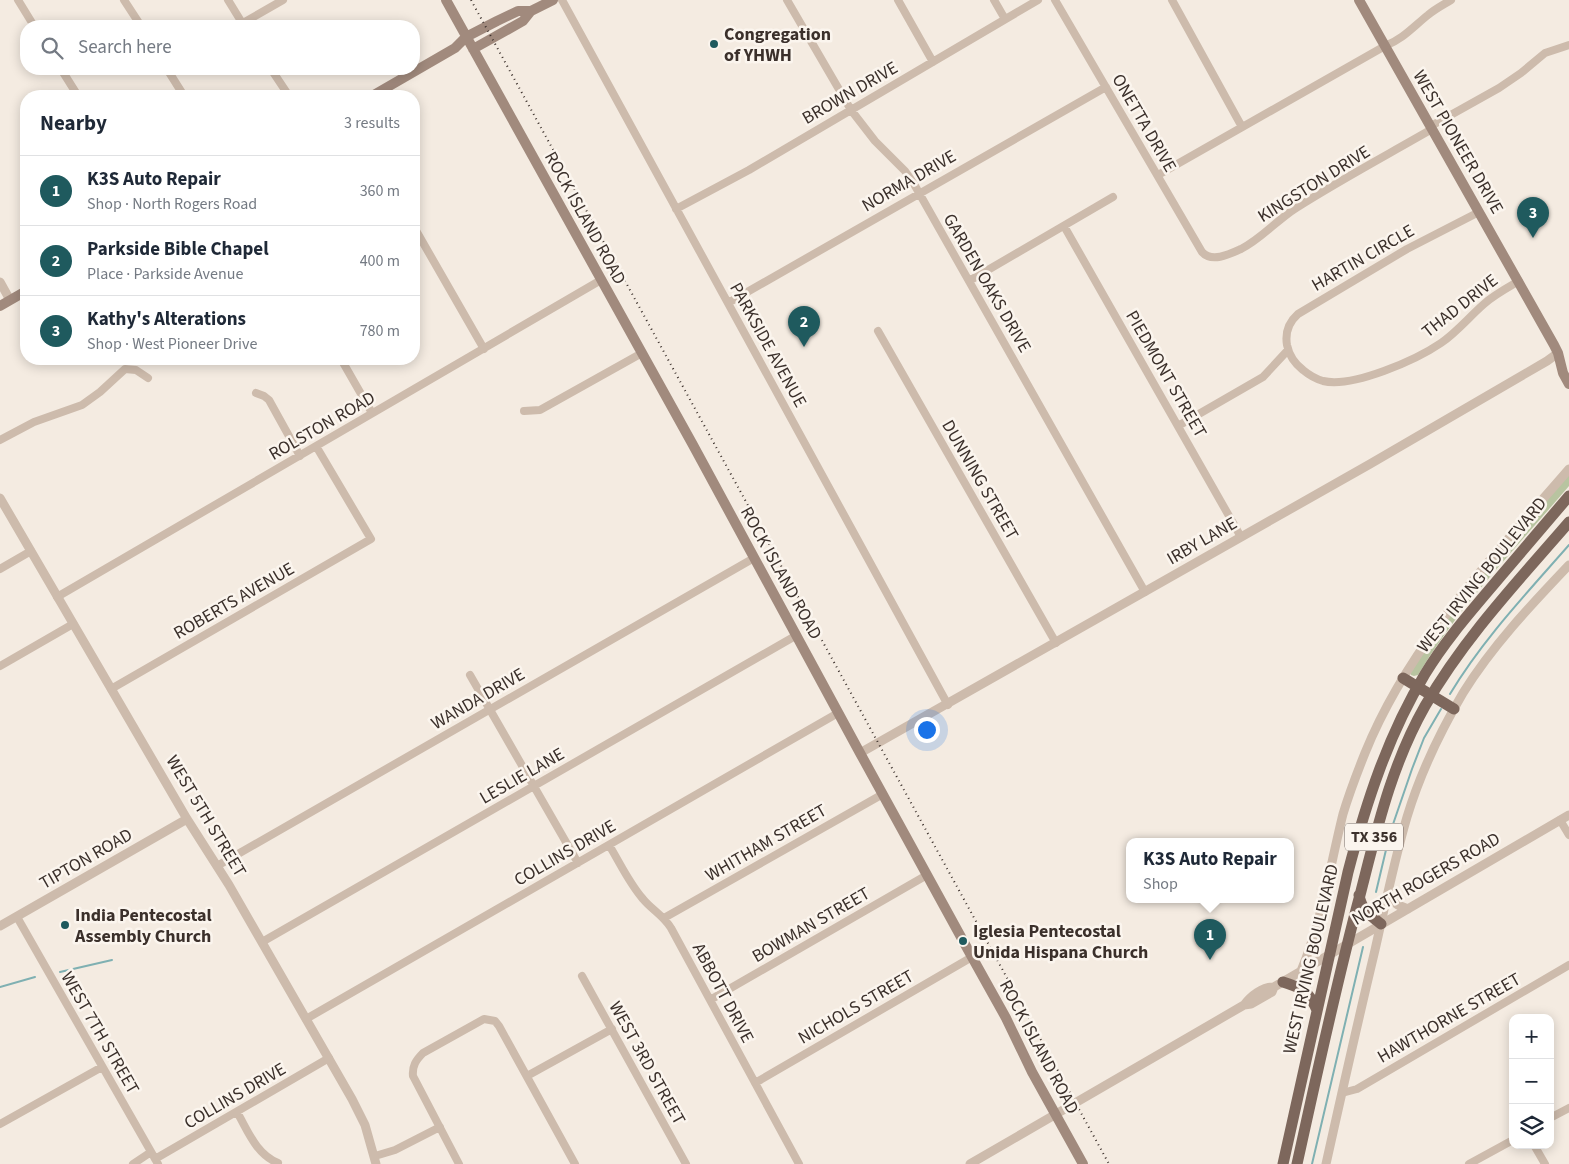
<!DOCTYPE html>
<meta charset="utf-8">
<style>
:root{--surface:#fff;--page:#f2f2f3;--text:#1f2937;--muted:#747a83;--line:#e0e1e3;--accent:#1f5a5e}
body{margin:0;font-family:"Source Sans 3",sans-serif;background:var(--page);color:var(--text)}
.controls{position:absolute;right:15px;bottom:15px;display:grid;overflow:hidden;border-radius:10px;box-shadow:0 2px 12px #0003}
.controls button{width:45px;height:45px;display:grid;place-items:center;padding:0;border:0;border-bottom:1px solid var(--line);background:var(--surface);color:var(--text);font:25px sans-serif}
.you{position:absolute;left:926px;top:729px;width:18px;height:18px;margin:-12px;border:4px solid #fff;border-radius:50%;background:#1a73e8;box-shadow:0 0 0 8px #1a73e833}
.badge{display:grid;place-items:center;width:32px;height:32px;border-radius:50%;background:var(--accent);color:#fff;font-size:16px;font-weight:700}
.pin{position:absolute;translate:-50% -41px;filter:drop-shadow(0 1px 2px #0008)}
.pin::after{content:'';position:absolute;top:26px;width:18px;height:15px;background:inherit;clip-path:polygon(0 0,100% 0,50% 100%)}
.popup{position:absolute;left:1126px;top:838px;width:168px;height:65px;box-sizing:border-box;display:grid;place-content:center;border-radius:10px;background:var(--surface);filter:drop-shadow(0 1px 4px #0005);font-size:16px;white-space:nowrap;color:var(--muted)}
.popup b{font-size:19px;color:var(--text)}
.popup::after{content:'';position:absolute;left:50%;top:100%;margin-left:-10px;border:10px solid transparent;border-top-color:var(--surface)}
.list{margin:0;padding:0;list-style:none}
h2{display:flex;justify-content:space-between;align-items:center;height:65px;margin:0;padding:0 20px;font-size:21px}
h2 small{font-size:16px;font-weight:400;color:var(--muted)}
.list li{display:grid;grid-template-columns:32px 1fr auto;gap:15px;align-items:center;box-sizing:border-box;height:70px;padding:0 20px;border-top:1px solid var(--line)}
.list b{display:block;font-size:19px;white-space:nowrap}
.list p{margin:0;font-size:16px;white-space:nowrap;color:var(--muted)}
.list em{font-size:16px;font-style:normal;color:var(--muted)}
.icon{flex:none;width:28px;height:28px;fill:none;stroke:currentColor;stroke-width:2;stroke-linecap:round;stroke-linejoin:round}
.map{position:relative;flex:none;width:1569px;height:1164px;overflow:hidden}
.search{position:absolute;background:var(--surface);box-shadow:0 2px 12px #0003;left:20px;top:20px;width:400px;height:55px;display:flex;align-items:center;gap:12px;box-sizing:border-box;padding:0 18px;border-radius:20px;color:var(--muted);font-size:19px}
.panel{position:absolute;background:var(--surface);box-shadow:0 2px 12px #0003;left:20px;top:90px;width:400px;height:275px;border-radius:20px}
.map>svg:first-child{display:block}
.green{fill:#b8c4a0}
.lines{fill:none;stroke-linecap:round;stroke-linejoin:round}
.stream{stroke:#7fb0b2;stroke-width:2}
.minor{stroke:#cdbbac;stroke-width:8}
.tertiary{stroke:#cdbbac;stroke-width:9}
.secondary{stroke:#a18a7d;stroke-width:10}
.primary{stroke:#7d675c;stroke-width:11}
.rail{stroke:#3b302b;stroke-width:2;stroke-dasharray:1 4;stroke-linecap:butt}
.poi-dot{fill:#1f5a5e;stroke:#fbf5ee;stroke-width:2}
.labels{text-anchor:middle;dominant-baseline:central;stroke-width:5;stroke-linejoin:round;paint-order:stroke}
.shield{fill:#fbf5ee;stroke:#756b66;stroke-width:1}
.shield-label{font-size:16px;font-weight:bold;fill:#3b302b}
.poi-label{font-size:18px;font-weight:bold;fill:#3b302b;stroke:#fbf5ee;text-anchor:start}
.street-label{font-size:18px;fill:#3b302b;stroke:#fbf5ee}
</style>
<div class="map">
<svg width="1569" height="1164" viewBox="0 0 1569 1164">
<rect width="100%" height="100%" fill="#f4ebe1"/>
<path class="green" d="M1569,474V486C1517,547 1459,606 1418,675L1414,676L1411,675L1410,672L1460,602Z"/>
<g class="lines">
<path class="stream" d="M1450,694C1483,639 1527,593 1569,545
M1376,892L1390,833L1412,769L1424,738L1441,709
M60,972L112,960
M0,987L35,977
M1312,1164L1363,947"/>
<path class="minor" d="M18,0L34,26
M124,0L141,26
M228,0L244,26
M562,0L948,705
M787,0L851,110L875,141L905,171L914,184L1145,592
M898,0L933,62
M994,0L1005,19
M1055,0L1202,252C1212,263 1230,254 1241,249C1261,239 1277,220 1296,208C1340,180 1387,155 1432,129
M1172,0L1242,127
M243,23L283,0
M61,69L78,96
M167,69L184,96
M271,69L289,96
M1431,126L1499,88L1521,73L1545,53L1569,45
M1158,175L1385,46C1403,39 1413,27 1428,15C1435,9 1443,5 1451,0
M676,209L749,170L1038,0
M1479,212L1407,249L1298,314C1289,322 1285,333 1287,345C1289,355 1294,363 1303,370C1309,375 1316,379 1323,381C1353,388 1416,360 1441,343C1457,332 1469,317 1484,304C1494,295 1507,288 1519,281
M1064,226L1241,537
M414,227L484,349
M969,281L1113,197
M728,303L1106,87
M878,331L1056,643
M341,359L372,413
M256,393L264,396L269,400L300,456
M524,411L540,410L642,353
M1178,426L1263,377L1288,350
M0,440L34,422L82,405L100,392L125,369L136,370L148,378
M0,569L31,551
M57,597L601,280
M0,666L73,624
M470,675L578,863
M111,689L371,539L316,446
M1560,820L1569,835
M609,845C620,863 629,883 643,899C652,910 663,915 671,928L799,1164
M217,866L754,558
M17,917L158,1164
M664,918L883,794
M262,942L797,635
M582,976L686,1164
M710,1000L927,875
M306,1019L838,713
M527,1076L612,1029
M755,1083L972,957
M1342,1093L1357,1089L1569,965
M237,1112C248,1131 256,1154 278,1163
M1550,1118L1569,1108
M0,1124L102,1067
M1534,1145L1545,1164
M375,1156L395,1150L440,1127
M155,1159L329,1058
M133,1164L151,1152
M459,1164L413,1076C412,1066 416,1060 423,1053L484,1019L495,1021L499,1026L575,1164
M1469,1164L1513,1140"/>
<path class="tertiary" d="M0,282L10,300
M0,498L187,819L229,885L352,1099L365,1125L376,1164
M860,753L1370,464L1547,361L1558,353
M1387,897L1398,905L1408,909
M0,926L187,819
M1301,971C1322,921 1330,866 1343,814C1349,794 1357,773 1365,753C1409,644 1493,557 1569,469
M1244,1005C1251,996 1262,987 1274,987L1569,815
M970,1164L1244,1005L1251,1004L1272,992L1274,987
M1326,1164C1342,1092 1358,1021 1375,950C1385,906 1394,861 1407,817C1420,774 1440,732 1463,693C1492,646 1531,605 1569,565"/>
<path class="secondary" d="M446,0L693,445L860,753L972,957L1006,1018L1032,1072L1083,1164
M1359,0L1554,345L1558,353L1563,373L1569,384
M473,49L523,21L531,11L553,0
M372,96L455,48L466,37L497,21L518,11H531
M0,306L26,291"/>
<path class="primary" d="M1403,678L1454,709
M1359,895C1362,911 1369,914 1381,924
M1283,982C1302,988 1308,990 1317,1010
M1283,1164L1348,872C1366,803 1388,735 1425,674C1446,639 1474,608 1500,577C1523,550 1546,523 1569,496
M1297,1164C1317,1074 1336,984 1360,895C1377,829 1391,766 1425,706C1464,638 1518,581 1569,522"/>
<path class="rail" d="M471,0L1109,1164"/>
</g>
<g class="poi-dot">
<circle cx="714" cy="44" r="5"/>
<circle cx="65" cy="925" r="5"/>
<circle cx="963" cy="941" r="5"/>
</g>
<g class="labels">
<rect class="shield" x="1345" y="823.5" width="58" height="27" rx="4"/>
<g class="shield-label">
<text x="1374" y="837">TX 356</text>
</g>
<g class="poi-label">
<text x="724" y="34">Congregation<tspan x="724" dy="21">of YHWH</tspan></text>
<text x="75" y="915">India Pentecostal<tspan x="75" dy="21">Assembly Church</tspan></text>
<text x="973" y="931">Iglesia Pentecostal<tspan x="973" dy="21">Unida Hispana Church</tspan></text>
</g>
<g class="street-label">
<text transform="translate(850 93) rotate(-30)">BROWN DRIVE</text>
<text transform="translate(1144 123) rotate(60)">ONETTA DRIVE</text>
<text transform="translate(1458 142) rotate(60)">WEST PIONEER DRIVE</text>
<text transform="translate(909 181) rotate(-30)">NORMA DRIVE</text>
<text transform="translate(1314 184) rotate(-32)">KINGSTON DRIVE</text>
<text transform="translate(585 218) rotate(61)">ROCK ISLAND ROAD</text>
<text transform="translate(1363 258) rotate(-30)">HARTIN CIRCLE</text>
<text transform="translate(987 283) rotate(60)">GARDEN OAKS DRIVE</text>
<text transform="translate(1460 306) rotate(-38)">THAD DRIVE</text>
<text transform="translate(768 345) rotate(61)">PARKSIDE AVENUE</text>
<text transform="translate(1166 374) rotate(60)">PIEDMONT STREET</text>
<text transform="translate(322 426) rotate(-30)">ROLSTON ROAD</text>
<text transform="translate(980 480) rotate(60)">DUNNING STREET</text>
<text transform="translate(1202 541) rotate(-30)">IRBY LANE</text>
<text transform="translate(781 573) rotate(61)">ROCK ISLAND ROAD</text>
<text transform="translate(1482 575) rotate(-51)">WEST IRVING BOULEVARD</text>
<text transform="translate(234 601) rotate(-30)">ROBERTS AVENUE</text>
<text transform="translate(478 699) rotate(-30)">WANDA DRIVE</text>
<text transform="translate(522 776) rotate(-30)">LESLIE LANE</text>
<text transform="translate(206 816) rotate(59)">WEST 5TH STREET</text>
<text transform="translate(766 843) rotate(-30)">WHITHAM STREET</text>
<text transform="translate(565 853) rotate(-30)">COLLINS DRIVE</text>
<text transform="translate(86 859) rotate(-30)">TIPTON ROAD</text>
<text transform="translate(1426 879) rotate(-30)">NORTH ROGERS ROAD</text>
<text transform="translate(811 925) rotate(-30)">BOWMAN STREET</text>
<text transform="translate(1311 959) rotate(-77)">WEST IRVING BOULEVARD</text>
<text transform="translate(723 993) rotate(62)">ABBOTT DRIVE</text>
<text transform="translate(856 1007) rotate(-30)">NICHOLS STREET</text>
<text transform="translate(1449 1018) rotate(-30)">HAWTHORNE STREET</text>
<text transform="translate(100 1033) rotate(60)">WEST 7TH STREET</text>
<text transform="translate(1039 1047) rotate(62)">ROCK ISLAND ROAD</text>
<text transform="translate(647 1063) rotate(61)">WEST 3RD STREET</text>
<text transform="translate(235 1096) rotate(-30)">COLLINS DRIVE</text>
</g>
</g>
</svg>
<div class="controls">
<button>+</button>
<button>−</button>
<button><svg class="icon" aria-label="layers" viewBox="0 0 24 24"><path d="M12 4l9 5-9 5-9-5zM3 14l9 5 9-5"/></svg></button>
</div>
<div class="you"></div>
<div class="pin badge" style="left:1210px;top:960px">1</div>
<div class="popup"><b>K3S Auto Repair</b>Shop</div>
<div class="pin badge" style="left:804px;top:347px">2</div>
<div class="pin badge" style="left:1533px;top:238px">3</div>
<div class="search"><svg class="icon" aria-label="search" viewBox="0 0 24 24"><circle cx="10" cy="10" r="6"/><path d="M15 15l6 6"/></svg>Search here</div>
<section class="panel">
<h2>Nearby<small>3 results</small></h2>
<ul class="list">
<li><span class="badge">1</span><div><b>K3S Auto Repair</b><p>Shop · North Rogers Road</p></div><em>360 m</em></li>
<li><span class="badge">2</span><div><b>Parkside Bible Chapel</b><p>Place · Parkside Avenue</p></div><em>400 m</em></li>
<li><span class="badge">3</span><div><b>Kathy's Alterations</b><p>Shop · West Pioneer Drive</p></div><em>780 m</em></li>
</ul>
</section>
</div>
